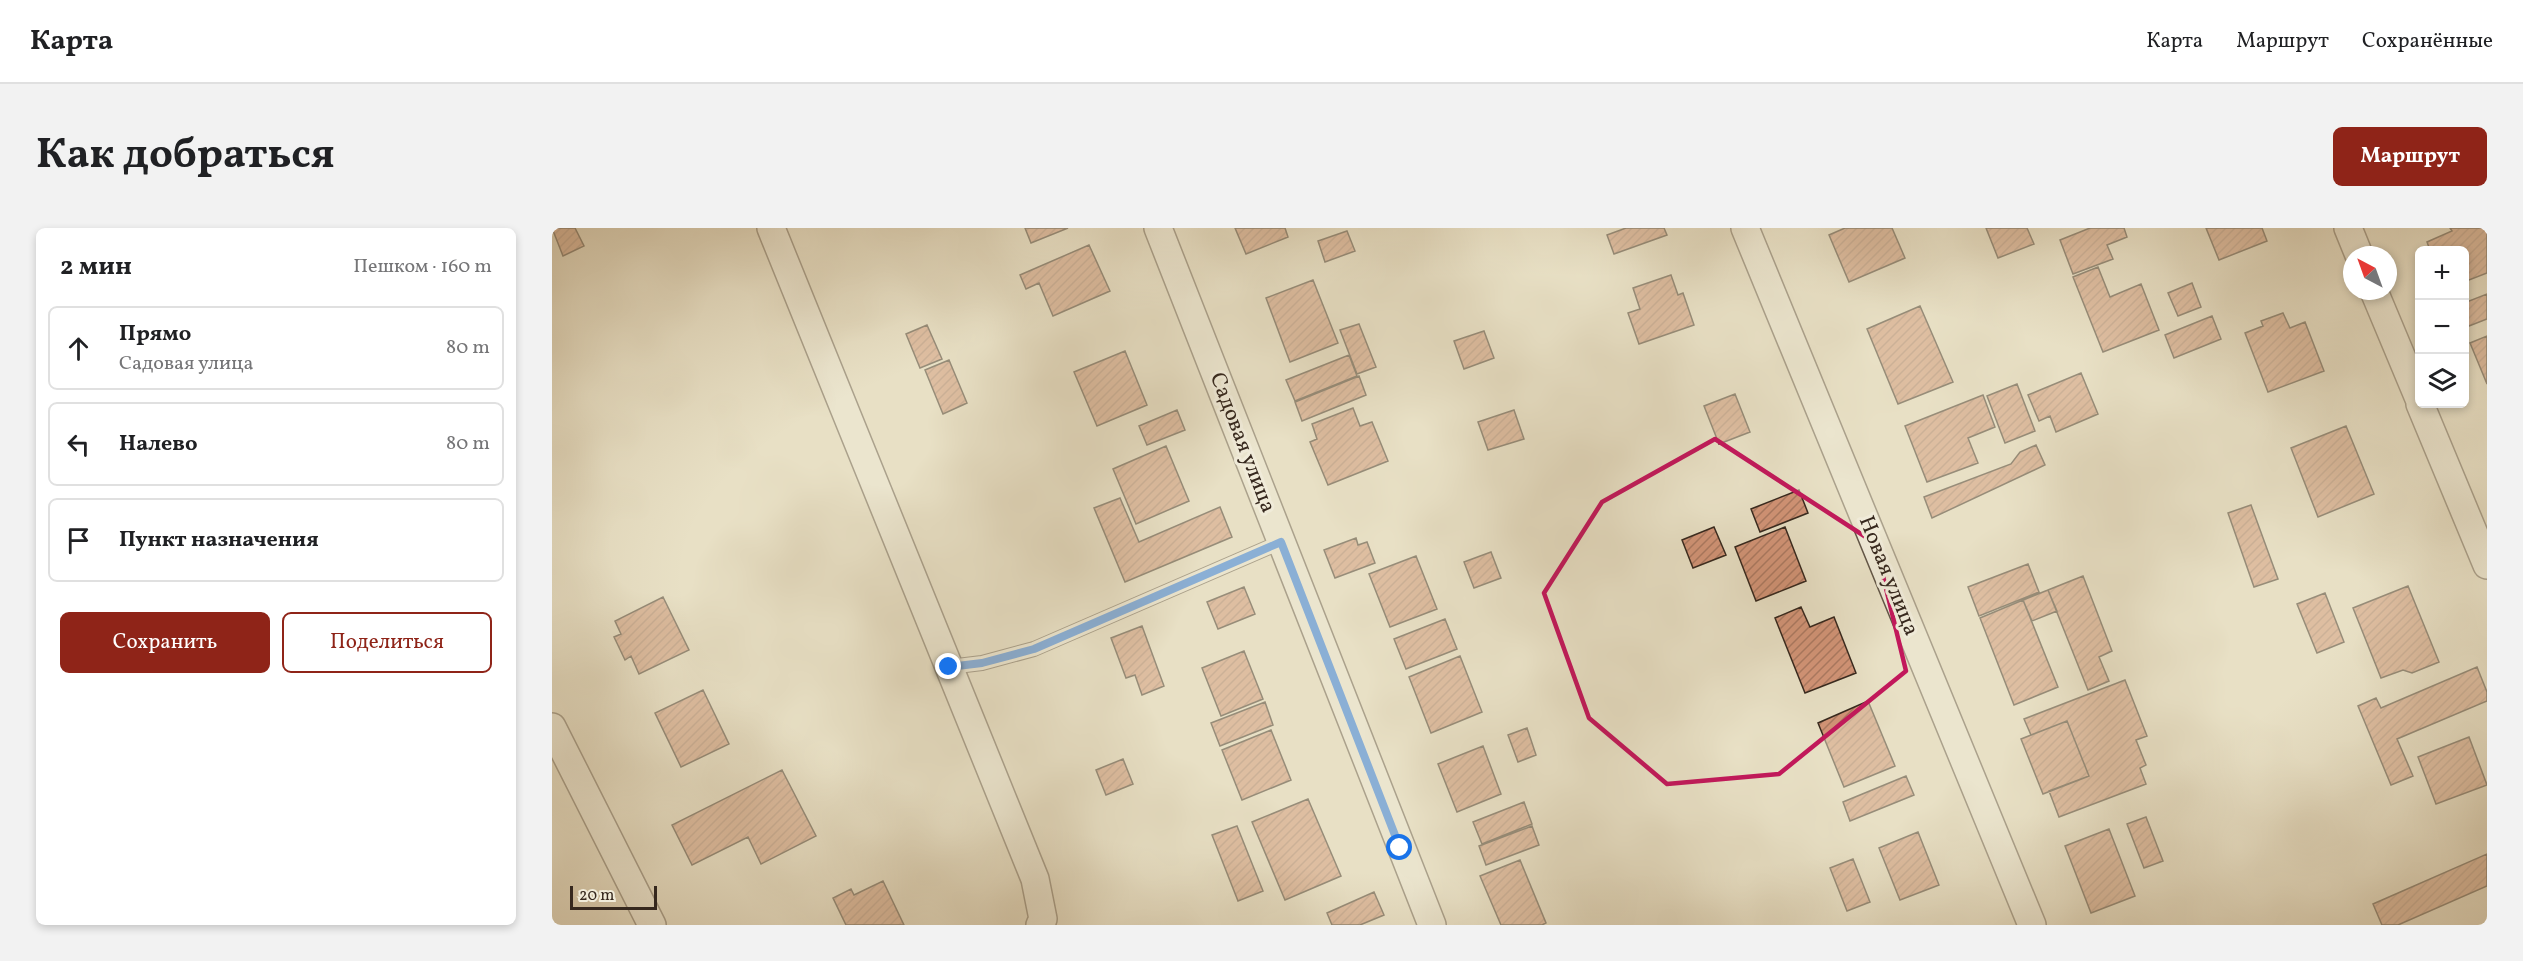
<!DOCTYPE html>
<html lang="ru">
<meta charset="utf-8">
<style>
:root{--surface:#fff;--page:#f2f2f2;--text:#202124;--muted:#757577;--line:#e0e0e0;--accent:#8f2418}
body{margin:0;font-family:Vollkorn,serif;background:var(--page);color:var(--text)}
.controls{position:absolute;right:18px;top:18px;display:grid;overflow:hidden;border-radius:9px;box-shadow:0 3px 9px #0003}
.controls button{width:54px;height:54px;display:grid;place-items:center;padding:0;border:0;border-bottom:2px solid var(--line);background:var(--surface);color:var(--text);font:30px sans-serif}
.compass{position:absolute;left:1791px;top:18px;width:54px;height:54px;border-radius:50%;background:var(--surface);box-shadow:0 3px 9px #0003;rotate:319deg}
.scale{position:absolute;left:18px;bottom:15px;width:87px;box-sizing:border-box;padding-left:6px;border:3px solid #36281e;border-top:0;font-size:16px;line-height:21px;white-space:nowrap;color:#36281e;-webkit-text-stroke:4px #f0ebd9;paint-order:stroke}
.stop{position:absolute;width:18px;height:18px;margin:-14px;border:4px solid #1a73e8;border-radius:50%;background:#fff}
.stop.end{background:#1a73e8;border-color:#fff;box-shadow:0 2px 6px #0008}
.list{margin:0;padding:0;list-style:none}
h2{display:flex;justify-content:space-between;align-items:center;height:78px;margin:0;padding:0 24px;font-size:26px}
h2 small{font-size:20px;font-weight:400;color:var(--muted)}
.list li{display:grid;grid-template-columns:39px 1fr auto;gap:18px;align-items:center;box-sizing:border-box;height:84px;margin:0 12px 12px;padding:0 12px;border:2px solid var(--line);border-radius:9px}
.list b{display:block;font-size:22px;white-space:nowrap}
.list p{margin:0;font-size:20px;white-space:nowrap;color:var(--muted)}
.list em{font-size:20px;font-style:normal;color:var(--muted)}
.actions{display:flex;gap:12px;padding:18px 24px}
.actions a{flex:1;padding:14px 0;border:2px solid var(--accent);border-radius:9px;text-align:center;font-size:21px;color:var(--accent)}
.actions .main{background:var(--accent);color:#fff}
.icon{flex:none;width:33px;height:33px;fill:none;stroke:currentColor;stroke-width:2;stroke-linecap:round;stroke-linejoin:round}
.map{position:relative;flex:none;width:1935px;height:697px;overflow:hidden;border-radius:9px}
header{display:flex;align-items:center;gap:36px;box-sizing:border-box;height:84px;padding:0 30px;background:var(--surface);border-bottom:2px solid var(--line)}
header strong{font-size:28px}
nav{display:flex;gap:33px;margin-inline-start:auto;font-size:21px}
.intro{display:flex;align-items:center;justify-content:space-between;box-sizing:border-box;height:144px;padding:0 36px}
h1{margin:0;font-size:42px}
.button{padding:15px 27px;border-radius:9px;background:var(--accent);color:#fff;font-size:21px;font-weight:700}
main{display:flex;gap:36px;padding:0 36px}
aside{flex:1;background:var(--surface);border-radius:9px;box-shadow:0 3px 9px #0003}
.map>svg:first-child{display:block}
.building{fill:url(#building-hatch);stroke:#36281e;stroke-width:1.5}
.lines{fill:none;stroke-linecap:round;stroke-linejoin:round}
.service-casing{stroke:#625648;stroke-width:16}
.minor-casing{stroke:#625648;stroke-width:30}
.service{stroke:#f0ebd9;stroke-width:14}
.minor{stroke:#f0ebd9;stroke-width:27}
.route{stroke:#1a73e8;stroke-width:8}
.marked{fill:none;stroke:#c2185b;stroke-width:4.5;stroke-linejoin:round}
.labels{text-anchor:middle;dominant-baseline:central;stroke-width:6;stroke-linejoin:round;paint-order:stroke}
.street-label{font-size:22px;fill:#36281e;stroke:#f0ebd9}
</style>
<header>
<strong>Карта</strong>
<nav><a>Карта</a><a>Маршрут</a><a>Сохранённые</a></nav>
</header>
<div class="intro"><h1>Как добраться</h1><a class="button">Маршрут</a></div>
<main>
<aside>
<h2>2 мин<small>Пешком · 160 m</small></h2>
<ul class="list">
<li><svg class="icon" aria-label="ahead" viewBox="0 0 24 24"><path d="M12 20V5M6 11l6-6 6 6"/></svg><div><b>Прямо</b><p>Садовая улица</p></div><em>80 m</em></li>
<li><svg class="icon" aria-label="left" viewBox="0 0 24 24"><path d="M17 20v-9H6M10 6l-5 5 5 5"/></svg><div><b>Налево</b></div><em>80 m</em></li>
<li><svg class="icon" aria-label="arrive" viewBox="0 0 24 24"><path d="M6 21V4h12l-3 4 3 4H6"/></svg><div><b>Пункт назначения</b></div></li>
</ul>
<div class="actions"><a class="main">Сохранить</a><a>Поделиться</a></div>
</aside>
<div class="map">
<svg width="1935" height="697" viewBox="0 0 1935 697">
<defs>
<pattern id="building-hatch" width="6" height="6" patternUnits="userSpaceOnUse" patternTransform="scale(1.5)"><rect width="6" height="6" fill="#d29477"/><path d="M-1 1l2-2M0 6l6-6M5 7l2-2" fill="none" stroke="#ab7961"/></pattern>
</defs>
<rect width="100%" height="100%" fill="#e8e0c5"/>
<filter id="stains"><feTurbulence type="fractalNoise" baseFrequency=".00333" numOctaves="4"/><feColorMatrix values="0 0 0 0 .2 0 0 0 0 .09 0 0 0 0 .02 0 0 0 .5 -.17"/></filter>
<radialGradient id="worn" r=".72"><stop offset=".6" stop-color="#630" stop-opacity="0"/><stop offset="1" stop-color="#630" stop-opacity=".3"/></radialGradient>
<path class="building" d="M0,0H23L32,18L11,28Z
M473,0H516L479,15Z
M683,0H733L736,9L694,26Z
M1074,0H1112L1115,7L1062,26L1055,7Z
M1293,0H1340L1353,30L1297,54L1277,7Z
M1434,0H1475L1482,16L1446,30Z
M1538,0H1572L1575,9L1555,17L1561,31L1521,46L1508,12Z
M1654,0H1710L1715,13L1667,32Z
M1898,0H1935V45L1912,54V22H1878L1875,14L1900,3Z
M795,3L803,23L773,34L766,13Z
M537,17L558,63L501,88L487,55L474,61L468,47Z
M1546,39L1558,69L1589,56L1607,102L1551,124L1521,49Z
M1119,47L1126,67L1131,65L1142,97L1087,116L1076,85L1088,81L1081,60Z
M761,52L786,115L738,134L714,70Z
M1640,55L1649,79L1626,88L1616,65Z
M1935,66V91L1917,98L1912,88V75Z
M1368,78L1401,154L1346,176L1315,101Z
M1731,85L1738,100L1753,94L1772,143L1716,164L1693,105L1711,98L1709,93Z
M1660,88L1669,111L1622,130L1613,107Z
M807,96L824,139L805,146L788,102Z
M375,97L390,131L368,140L354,106Z
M932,103L942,130L912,141L902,113Z
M1935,108V156L1918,115Z
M573,123L595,177L545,198L522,144Z
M797,127L805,148L743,173L734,152Z
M397,132L415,175L391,186L373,142Z
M1529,145L1546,186L1504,204L1498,188L1487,193L1476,167Z
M807,148L814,167L750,193L743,174Z
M1465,156L1483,203L1453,215L1435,168Z
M1183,166L1198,204L1167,216L1152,178Z
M1431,167L1443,199L1416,210L1426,235L1375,254L1353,198Z
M801,180L808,198L820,194L836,233L776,257L758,214L765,211L760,196Z
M625,182L633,202L595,217L587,198Z
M962,182L972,211L936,222L926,194Z
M1794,198L1822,266L1766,289L1739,220Z
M1484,217L1493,237L1380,290L1372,269L1459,236L1468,224Z
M614,218L637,273L584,296L561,241Z
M1247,262L1256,285L1208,304L1199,281Z
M568,270L587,314L668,279L680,309L573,354L542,280Z
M1699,277L1726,351L1702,359L1676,285Z
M1162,299L1174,327L1141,340L1130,312Z
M1233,299L1254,353L1204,373L1183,319Z
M804,310L806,317L815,314L823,335L783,350L772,322Z
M939,324L949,350L922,360L912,334Z
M864,328L885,381L838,399L817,346Z
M1476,336L1487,364L1427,388L1416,359Z
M1531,348L1560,423L1547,429L1557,453L1536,462L1496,362Z
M1856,358L1887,434L1860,445L1851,442L1829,450L1801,380Z
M692,359L703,386L666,401L655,374Z
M1496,362L1505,383L1480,393L1471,372Z
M1773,365L1792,414L1765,425L1745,376Z
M111,369L137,422L87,446L79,428L73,432L62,409L69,406L63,393Z
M1471,372L1506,459L1462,477L1428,390Z
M1249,379L1258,399L1282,389L1304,445L1253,465L1223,390Z
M893,391L905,421L854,441L842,411Z
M590,398L612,458L590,467L583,447L574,450L559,410Z
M692,423L711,471L669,488L650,440Z
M908,428L930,484L879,505L857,449Z
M1925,439L1935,464V473L1845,511L1861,548L1839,557L1806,478L1824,470L1829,480Z
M1573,452L1595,508L1584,512L1594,537L1588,540L1594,556L1507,589L1497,563L1537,548L1515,493L1479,507L1472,491Z
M151,462L177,516L129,539L103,485Z
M1316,473L1343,538L1292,559L1266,495Z
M713,474L721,497L668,518L659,495Z
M1515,493L1537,548L1491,566L1469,511Z
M975,500L984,527L966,534L956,507Z
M719,502L739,552L690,572L670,522Z
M1917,509L1935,557L1884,576L1866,529Z
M931,518L949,566L905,584L886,536Z
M571,531L581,556L554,567L544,542Z
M230,542L264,608L209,636L196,609L140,637L120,597Z
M1354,548L1362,567L1298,593L1291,574Z
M756,571L789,648L733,672L700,594Z
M972,574L980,596L930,616L921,594Z
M1594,589L1611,633L1592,640L1575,596Z
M685,598L711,663L686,673L660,607Z
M980,598L987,617L934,637L927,618Z
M1557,601L1583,668L1539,685L1513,618Z
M1366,604L1387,657L1348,672L1327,620Z
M1935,626V658L1846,697H1830L1821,676Z
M1301,631L1318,674L1295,683L1278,640Z
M968,632L994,695L990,697H949L928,648Z
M331,653L352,697H294L281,670L299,661L302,667Z
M822,664L832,687L808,697H780L775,685Z"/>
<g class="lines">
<g class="service-casing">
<path id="service" d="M397,439L430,435L482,421L729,314"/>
</g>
<g class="minor-casing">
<path id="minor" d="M219,0L483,651L491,691L488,697
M606,0L880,697
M1193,0L1480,697
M1796,0L1807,27
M1822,63L1868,173
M1868,176L1935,337
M0,499L100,697"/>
</g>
<use href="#service" class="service"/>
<use href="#minor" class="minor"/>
</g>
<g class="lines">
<path class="route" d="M397,439L430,435L482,421L729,314L848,620"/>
</g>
<path d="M0 0H1935V697H0ZM1163,211L1323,315L1354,443L1227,546L1115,556L1037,490L992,365L1050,274Z" fill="#e8e0c5" fill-opacity=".55" fill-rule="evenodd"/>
<path class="marked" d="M1163,211L1323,315L1354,443L1227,546L1115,556L1037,490L992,365L1050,274Z"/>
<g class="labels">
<g class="street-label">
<text transform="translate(690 215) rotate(69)">Садовая улица</text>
<text transform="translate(1336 348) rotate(68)">Новая улица</text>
</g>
</g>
<rect width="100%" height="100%" filter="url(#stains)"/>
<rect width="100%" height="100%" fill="url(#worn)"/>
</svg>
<div class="controls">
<button>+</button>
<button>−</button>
<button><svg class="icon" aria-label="layers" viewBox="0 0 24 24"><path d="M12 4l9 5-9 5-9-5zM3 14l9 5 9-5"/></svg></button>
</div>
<svg class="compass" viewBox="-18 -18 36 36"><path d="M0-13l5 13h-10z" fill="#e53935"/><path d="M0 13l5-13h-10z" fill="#757577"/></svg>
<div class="scale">20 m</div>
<div class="stop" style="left:848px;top:620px"></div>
<div class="stop end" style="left:397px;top:439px"></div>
</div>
</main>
